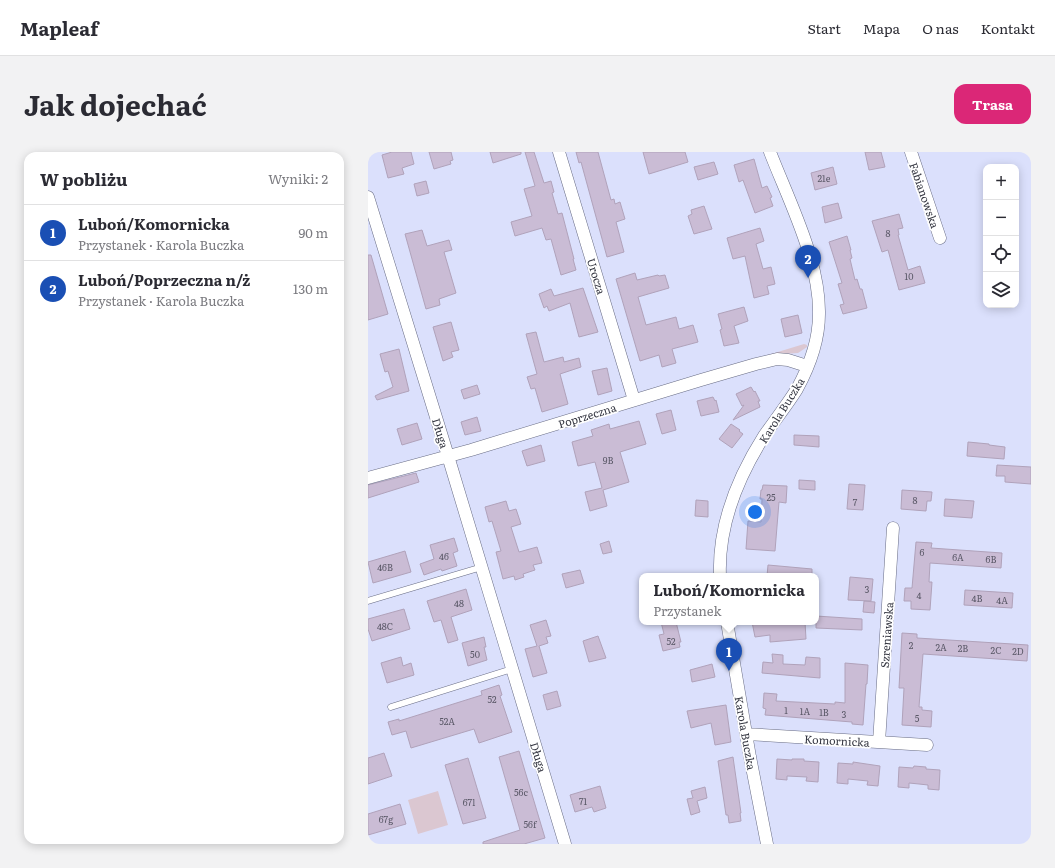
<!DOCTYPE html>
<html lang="pl">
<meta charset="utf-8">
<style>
:root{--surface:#fff;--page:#f2f2f3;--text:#2b2b33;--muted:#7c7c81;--line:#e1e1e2;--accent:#db2777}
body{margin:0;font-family:Literata,serif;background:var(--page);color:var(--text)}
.controls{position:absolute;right:12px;top:12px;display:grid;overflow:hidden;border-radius:8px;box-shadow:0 2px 10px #0003}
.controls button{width:36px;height:36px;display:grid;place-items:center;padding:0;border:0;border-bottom:1px solid var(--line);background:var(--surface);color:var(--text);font:20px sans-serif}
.you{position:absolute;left:387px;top:360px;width:14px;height:14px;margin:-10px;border:3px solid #fff;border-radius:50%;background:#1a73e8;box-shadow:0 0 0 6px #1a73e833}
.badge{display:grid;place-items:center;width:26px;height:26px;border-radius:50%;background:var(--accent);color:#fff;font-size:13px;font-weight:700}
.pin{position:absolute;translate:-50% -33px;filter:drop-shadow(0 1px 2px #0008)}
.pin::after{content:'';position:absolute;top:21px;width:14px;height:12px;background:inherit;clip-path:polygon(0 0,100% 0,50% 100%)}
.popup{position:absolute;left:271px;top:421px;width:180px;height:52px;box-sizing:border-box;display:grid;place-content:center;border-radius:8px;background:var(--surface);filter:drop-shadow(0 1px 3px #0005);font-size:13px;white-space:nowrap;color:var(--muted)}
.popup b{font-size:15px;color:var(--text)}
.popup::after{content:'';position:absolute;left:50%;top:100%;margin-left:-8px;border:8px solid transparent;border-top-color:var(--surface)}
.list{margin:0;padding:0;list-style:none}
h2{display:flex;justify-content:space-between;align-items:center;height:52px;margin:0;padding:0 16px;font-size:17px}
h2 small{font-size:13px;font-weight:400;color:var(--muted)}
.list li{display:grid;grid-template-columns:26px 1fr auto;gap:12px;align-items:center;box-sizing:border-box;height:56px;padding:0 16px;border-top:1px solid var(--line)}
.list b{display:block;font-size:15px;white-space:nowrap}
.list p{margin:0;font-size:13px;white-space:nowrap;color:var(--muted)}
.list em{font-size:13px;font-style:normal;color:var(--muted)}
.icon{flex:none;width:22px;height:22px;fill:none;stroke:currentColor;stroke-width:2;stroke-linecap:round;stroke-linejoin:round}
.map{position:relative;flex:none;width:663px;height:692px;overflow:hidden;border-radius:12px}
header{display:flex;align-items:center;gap:24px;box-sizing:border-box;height:56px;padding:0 20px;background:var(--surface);border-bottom:1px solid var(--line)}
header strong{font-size:19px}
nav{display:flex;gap:22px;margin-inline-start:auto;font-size:14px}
.intro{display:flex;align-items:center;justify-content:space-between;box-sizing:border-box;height:96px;padding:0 24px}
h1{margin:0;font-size:28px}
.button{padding:10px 18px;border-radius:12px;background:var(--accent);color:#fff;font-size:14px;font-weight:700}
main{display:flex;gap:24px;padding:0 24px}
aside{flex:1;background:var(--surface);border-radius:12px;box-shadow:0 2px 10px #0003}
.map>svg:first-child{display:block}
.green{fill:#dbc7d1}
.building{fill:#cabcd5;stroke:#b0a2ba}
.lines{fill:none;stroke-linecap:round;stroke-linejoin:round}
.lane-casing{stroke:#686c84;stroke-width:7}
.street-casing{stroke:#686c84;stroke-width:13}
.lane{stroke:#fff;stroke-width:6}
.street{stroke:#fff;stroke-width:12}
.labels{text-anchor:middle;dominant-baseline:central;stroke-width:3.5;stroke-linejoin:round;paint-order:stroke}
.number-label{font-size:9px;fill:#5a5867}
.street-label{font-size:11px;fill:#353742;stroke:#fff}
</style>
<header>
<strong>Mapleaf</strong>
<nav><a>Start</a><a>Mapa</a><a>O nas</a><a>Kontakt</a></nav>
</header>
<div class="intro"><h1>Jak dojechać</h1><a class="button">Trasa</a></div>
<main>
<aside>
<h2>W pobliżu<small>Wyniki: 2</small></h2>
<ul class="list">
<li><span class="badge" style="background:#1a4fb4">1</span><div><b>Luboń/Komornicka</b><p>Przystanek · Karola Buczka</p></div><em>90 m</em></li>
<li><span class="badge" style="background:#1a4fb4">2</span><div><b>Luboń/Poprzeczna n/ż</b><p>Przystanek · Karola Buczka</p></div><em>130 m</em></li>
</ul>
</aside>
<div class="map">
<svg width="663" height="692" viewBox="0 0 663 692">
<rect width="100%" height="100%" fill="#dbe0fc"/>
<path class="green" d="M436,192L439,193V195L430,201L400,203Z
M70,639L80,673L50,682L40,648Z"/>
<path class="building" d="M24,0H43L46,12L34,16L36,22L20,26L14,3Z
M61,0H83L85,8L82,9L83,12L66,17Z
M122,0H153V2L125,11Z
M157,0H166L176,31L183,29L186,40L184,41L190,62L194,61L206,107H205L208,118L193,123L183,87L178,88L174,76L147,84L143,70L164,64L156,37L167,34Z
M208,0H230L243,48L246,47L247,52L252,50L257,67L248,70L256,100L239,105L213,10L211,11Z
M275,0H317L320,10L281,22Z
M497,0H513L517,15L501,18Z
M386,7L394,36L399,34L404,45L402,46L405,54L387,61L375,28L371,30L366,13Z
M346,10L350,22L330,28L326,15Z
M465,15L469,32L447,38L443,21Z
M58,29L61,41L49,44L46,32Z
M470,51L474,66L457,71L454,55Z
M336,54L344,77L326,82L320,64L324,62L323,58Z
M531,62L535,76L530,77L531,83H530L540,118L552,114L557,131L531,138L520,98L514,100L504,69Z
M392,76L396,89L388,92L395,117L403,115L407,132L399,134L401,142L386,146L377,104L365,107L359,86Z
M54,78L59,94L81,88L84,98L76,100L88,141L71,147L72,153L58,157L37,82Z
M479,84L483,98H482L484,106L482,107L487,128L489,127L492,137H494L499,156L475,162L472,153L476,152L470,132L474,131L461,90Z
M0,103H3L20,162L0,168Z
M267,121L269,128L290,123L291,124L297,123L301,136L270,145L278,173L308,165L311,177L325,173L330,190L304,197L308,211L294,215L291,203L272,209L248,127Z
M215,136L230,180L211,185L202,151L181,159L179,154L176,156L171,142L183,137L186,144Z
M376,155L380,169L366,174L371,191L356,194L352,178L354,177L350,162Z
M430,163L434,181L417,185L413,167Z
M83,170L91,198L83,200L85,205L75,209L65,175Z
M168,180L176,210L195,205L196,210L211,206L213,215L192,222L200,252L174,260L167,236L163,237L159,225L169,222L158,182Z
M31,197L41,239L9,248L7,244L25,235L20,219L17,220L12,202Z
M239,216L244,239L230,243L224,219Z
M109,233L112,242L96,247L93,238Z
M383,235L386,240L387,239L392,249H390L392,255L365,268L376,253L374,254L368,242Z
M345,245L347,249L348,248L351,260L333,264L329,249Z
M303,258L308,278L294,282L288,262Z
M109,265L113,279L97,283L93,270Z
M271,269L278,292L252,300L261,330L235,338L239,354L222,359L217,340L234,336L227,310L210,314L204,290L225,284L223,278L241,272L242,277Z
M49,271L54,287L34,293L29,277Z
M363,272L372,278L371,279L375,282L364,296L351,287Z
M426,283L451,284V295L426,293Z
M600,290L621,292V293L637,295L636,307L599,304Z
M173,293L177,309L159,314L154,299Z
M629,313L663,315V332L637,330V324H628Z
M48,321L51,330L0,346V333Z
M431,328L447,329V338L431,337Z
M481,332L497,333L495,358L479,357Z
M395,333L419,334L418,351L411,350L407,399L378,397L380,369L393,370L394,347H392L393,338H394Z
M534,338L564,340L563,349H559L558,359L533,357Z
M577,347L606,349L604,366L576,364Z
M328,348L340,349V365L327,364Z
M138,349L141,359L148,357L153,372L143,375L151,400L169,395L174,411L165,413L167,418L155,422L156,425L147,428L146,424L135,427L128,400L133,399L124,369L121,370L117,355Z
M86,386L90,399L85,401L89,414L74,419L73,417L56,423L52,412L66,407L62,393Z
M241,389L244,400L235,402L232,392Z
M548,390L564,391L563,396L634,401L633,416L562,411L561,430H564L562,458L543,457V449H536L537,436H544Z
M37,399L43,420L5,431L0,410Z
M400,413L444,417V424H399Z
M212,418L216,431L198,436L194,422Z
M482,425L505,427L503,449L480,448Z
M98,437L104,458L83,465L90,488L80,491L73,468L66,470L59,449Z
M597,438L645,441L644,456L596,453Z
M496,449L507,450L506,461L495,460Z
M36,457L42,477L4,489L0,477V467Z
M448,464L494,467V478L448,476Z
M178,468L183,484L178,485L180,491L171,494L179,521L165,525L157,497L169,494L162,473Z
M293,470H308L313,490H311L312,495L295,499L291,483L296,482Z
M384,470H437L438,487L402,490V483L387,485Z
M534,481L549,482V486L660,493L659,509L555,502L551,555H554V558L564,559L563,575L534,573L536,536H531Z
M230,484L238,506L221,510L215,489Z
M116,485L118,495H116L119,508L100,514L94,491Z
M404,502L415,503V512L437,513L438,505L452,506V526L394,521L395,510L405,511Z
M33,505L35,514L43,511L46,523L19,531L13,511Z
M477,511L500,513L499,532H498L495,573L484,572V570L397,563L398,557L395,556L396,541L409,542L408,549L467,552V550L477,551Z
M344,512L347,525L324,530L322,518Z
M131,533L134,543L132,544L144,580L111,591L106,577L43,596L38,579L24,583L20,570L31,567V569L114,543L113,539Z
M189,539L193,554L179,558L175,543Z
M358,553L363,590L347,593L343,571L323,576L319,559Z
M151,599L177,686L156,692H115V690L152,678L131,605Z
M16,601L24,624L0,632V606Z
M365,605L373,661H372L373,669L361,671L360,663H358L350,609Z
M100,606L118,666L95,672L77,613Z
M409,607L424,608V607H436V609L451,610L450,630L438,629L439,625L419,624V628L408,627Z
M485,610L512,614L510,634L499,633L500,629L480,627V632L469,631L470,611L485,612Z
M546,614L558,615V617L572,618L571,638L560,637V633L551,632L541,631V636L530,635L531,615L545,616Z
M232,634L238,656L226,660L224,655L207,660L202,643Z
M337,635L339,646L329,649L332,660L323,663L319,647L325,646L323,639Z
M32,652L38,672L0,683V662Z"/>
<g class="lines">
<g class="lane-casing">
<path id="lane" d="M0,449L114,415
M23,555L144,517"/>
</g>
<g class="street-casing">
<path id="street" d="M191,0L266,248
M543,0L572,86
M0,45L80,304L197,692
M0,326L103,298L333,228L388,212L409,207L420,208L439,214
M352,424C350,374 370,325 396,284C407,268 419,253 429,237C441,215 451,187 451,162C452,109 421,49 402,0
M359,470L382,605L399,692
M378,582L559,593
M511,590L525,376"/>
</g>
<use href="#lane" class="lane"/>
<use href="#street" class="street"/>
</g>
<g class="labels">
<g class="number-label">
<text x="456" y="26">21e</text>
<text x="520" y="81">8</text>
<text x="541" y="124">10</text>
<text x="240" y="308">9B</text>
<text x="403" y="345">25</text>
<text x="547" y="348">8</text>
<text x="487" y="350">7</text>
<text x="554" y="400">6</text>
<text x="76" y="404">46</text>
<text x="590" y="405">6A</text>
<text x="623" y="407">6B</text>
<text x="17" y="415">46B</text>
<text x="499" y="437">3</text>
<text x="551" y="443">4</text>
<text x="609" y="446">4B</text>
<text x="634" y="448">4A</text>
<text x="91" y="451">48</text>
<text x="17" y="474">48C</text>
<text x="303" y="489">52</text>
<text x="543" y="493">2</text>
<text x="573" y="495">2A</text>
<text x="595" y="496">2B</text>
<text x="628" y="498">2C</text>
<text x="650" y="499">2D</text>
<text x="107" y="502">50</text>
<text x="124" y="547">52</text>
<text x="418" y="558">1</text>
<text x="437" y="559">1A</text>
<text x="456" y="560">1B</text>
<text x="476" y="562">3</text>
<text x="549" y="566">5</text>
<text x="79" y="569">52A</text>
<text x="153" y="640">56c</text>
<text x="215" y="649">71</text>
<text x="101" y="650">67l</text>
<text x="18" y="667">67g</text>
<text x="162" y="672">56f</text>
</g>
<g class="street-label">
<text transform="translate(557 43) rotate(71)">Fabianowska</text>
<text transform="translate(229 124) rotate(73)">Urocza</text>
<text transform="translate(413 258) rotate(-58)">Karola Buczka</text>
<text transform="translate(219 263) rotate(-17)">Poprzeczna</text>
<text transform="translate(73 281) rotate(73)">Długa</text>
<text transform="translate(518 483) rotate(-86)">Szreniawska</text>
<text transform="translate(378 581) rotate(80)">Karola Buczka</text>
<text transform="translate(469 588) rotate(3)">Komornicka</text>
<text transform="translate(171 605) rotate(73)">Długa</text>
</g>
</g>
</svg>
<div class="controls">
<button>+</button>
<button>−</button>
<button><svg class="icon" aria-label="locate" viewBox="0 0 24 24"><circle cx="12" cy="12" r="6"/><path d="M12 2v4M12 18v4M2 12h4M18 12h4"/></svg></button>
<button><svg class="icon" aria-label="layers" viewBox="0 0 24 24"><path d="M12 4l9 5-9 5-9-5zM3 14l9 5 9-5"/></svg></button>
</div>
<div class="you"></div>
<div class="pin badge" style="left:361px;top:519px;background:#1a4fb4">1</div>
<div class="popup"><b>Luboń/Komornicka</b>Przystanek</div>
<div class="pin badge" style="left:440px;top:126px;background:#1a4fb4">2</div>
</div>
</main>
